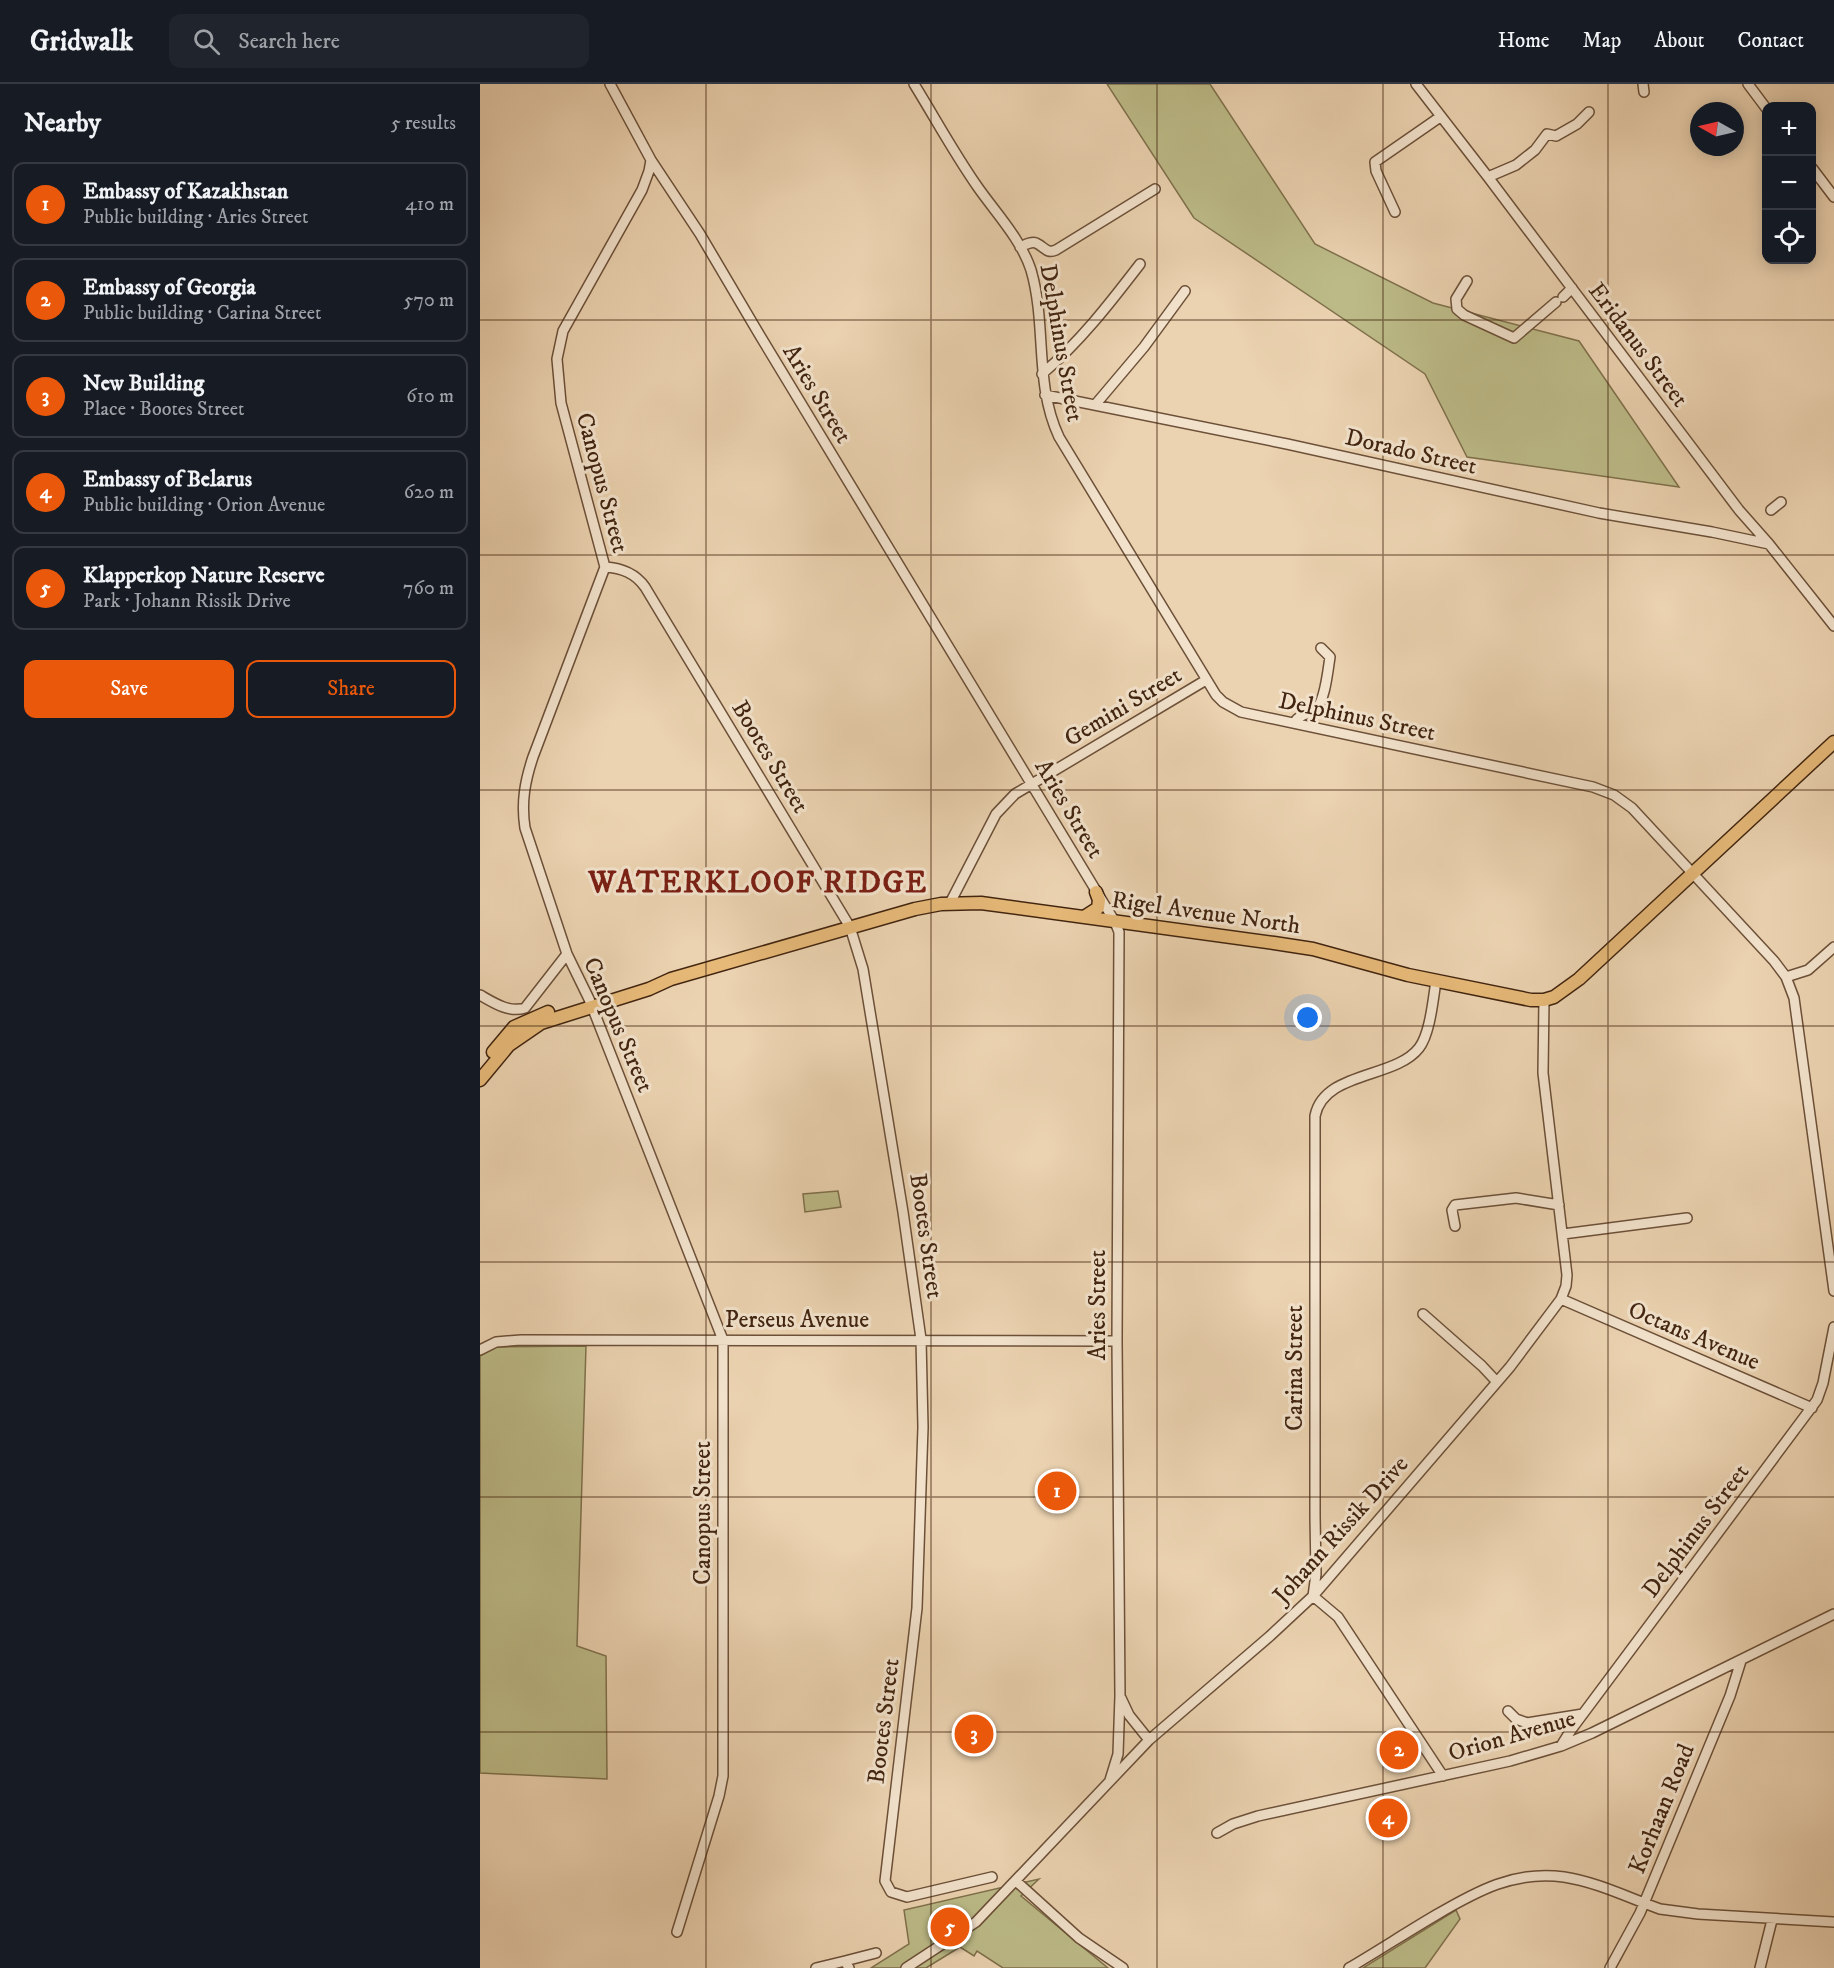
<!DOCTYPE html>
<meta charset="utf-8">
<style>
:root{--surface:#171b24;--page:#20242c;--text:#f1f3f6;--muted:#9ea1a6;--line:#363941;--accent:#ea580c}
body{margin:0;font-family:"IM FELL DW Pica",serif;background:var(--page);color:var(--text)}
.controls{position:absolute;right:18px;top:18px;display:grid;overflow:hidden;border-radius:12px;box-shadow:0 3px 15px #0003}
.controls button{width:54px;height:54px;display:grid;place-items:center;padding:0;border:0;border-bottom:2px solid var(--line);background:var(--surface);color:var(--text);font:30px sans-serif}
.compass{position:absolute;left:1210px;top:18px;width:54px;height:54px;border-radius:50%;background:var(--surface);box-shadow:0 3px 15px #0003;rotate:278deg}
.you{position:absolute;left:828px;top:934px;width:21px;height:21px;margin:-15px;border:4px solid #fff;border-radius:50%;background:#1a73e8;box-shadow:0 0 0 9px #1a73e833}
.badge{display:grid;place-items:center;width:39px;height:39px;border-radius:50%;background:var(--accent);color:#fff;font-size:20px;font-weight:700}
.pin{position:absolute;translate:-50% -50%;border:3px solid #fff;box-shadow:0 2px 6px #0006}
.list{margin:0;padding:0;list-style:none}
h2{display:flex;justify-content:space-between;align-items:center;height:78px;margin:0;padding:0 24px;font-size:26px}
h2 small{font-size:20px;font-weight:400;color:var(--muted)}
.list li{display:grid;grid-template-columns:39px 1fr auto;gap:18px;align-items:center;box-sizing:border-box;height:84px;margin:0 12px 12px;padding:0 12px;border:2px solid var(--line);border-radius:12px}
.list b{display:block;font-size:22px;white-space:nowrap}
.list p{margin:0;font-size:20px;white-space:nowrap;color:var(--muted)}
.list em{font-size:20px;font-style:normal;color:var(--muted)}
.actions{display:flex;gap:12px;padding:18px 24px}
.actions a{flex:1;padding:14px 0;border:2px solid var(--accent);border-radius:12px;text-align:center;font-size:21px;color:var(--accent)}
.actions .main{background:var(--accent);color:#fff}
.icon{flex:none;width:33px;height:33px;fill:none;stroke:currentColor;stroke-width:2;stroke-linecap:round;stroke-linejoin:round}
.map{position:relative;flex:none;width:1354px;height:1884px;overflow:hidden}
header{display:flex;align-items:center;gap:36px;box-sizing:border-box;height:84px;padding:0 30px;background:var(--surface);border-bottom:2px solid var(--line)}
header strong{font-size:28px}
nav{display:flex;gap:33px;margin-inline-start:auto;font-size:21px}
.search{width:420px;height:54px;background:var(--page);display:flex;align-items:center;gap:15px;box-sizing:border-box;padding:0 21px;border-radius:12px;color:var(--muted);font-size:22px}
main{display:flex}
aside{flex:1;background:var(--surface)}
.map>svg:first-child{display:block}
.green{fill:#bcbb88;stroke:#7f704c;stroke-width:1.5}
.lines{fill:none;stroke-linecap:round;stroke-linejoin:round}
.minor-casing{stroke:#6c5038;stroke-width:12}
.major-casing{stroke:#422510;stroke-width:15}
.minor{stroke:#f2e2cc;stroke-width:9}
.major{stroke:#e6b978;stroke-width:12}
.grid{fill:none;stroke:#422510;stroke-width:1.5;stroke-opacity:0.55}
.labels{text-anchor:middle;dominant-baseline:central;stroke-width:6;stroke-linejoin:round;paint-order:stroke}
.street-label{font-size:24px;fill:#422510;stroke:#f2e2cc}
.district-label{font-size:30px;font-weight:bold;letter-spacing:1.5px;fill:#7a1f14;stroke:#f2e2cc}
</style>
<header>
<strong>Gridwalk</strong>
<div class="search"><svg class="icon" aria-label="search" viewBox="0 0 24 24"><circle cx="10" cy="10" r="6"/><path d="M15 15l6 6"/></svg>Search here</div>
<nav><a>Home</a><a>Map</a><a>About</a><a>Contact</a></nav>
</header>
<main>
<aside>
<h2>Nearby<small>5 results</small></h2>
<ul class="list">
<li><span class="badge">1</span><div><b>Embassy of Kazakhstan</b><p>Public building · Aries Street</p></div><em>410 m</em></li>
<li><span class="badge">2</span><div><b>Embassy of Georgia</b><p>Public building · Carina Street</p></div><em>570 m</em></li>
<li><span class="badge">3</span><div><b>New Building</b><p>Place · Bootes Street</p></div><em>610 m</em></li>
<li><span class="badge">4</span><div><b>Embassy of Belarus</b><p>Public building · Orion Avenue</p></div><em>620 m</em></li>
<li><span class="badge">5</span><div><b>Klapperkop Nature Reserve</b><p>Park · Johann Rissik Drive</p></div><em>760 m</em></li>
</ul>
<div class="actions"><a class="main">Save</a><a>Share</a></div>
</aside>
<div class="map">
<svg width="1354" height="1884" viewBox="0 0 1354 1884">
<rect width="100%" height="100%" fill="#ebd2b0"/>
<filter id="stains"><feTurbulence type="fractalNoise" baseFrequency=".00333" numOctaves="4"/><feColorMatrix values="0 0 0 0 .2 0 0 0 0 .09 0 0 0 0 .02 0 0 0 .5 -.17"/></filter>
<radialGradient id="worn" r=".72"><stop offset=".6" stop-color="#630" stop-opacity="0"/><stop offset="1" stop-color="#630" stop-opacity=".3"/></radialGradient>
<path class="green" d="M627,0H730L835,160L953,219L1099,257L1199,403L987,373L945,290L714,134Z
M358,1107L361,1123L325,1128L323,1110Z
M106,1262L97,1562L126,1572L127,1695L0,1689V1272L16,1263Z
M559,1795L541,1812L628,1884H523L497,1867L494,1872L480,1863L446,1884H391L429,1860L424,1826Z
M976,1826L980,1835L945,1884H883Z"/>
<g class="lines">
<g class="minor-casing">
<path id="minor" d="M130,0L171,76L220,150L279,250L635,838L639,848L637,1257L640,1612L638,1670L630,1696
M434,0C455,34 474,69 497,102C515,128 541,155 551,186C567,241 554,300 579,353L736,611L743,618L761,628L1113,703L1134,711L1152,724L1294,877L1306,893L1314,914L1354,1207
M936,0L1008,93L1259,426L1289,460L1354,542
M1163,0L1164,8
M1268,0L1286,24
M171,76L169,87L162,106L83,247L77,275L81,319L125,483L53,673C45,697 41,718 45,744L87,870L109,915L243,1256V1692L239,1712L197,1848
M1332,84L1354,113
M1008,93L1036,81L1055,66L1067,50L1076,52L1097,40L1109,28
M915,128L896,87L895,78L960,33
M540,163C545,161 551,157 556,159C565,163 566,170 576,166L675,105
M987,197L976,215L977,225L984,231L1034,254L1076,218
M1083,213L1092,204
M562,290C600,258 630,219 660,180
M565,311L807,360L1119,429L1232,448L1289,460
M615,321L664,263L705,207
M1291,426L1301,418
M125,483C142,484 155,489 165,503L370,843L383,885L423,1128L441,1255L443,1343L437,1524L405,1797L411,1808L427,1813L512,1793
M815,638C820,629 828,631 835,626C845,619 848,585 850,573L841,564
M470,819L516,730L535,710L726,596
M1306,893L1328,886L1354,863
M956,897C953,916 950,950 939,964C915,995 844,987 835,1032V1432L836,1490L833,1512L858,1533L963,1692
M0,911C14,919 29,929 45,924L87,870
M975,1142L972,1126L975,1121L1036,1114L1079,1121
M1083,1150L1207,1134
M1081,1215L1332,1324
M943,1230L1002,1282L1017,1298
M0,1266L16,1258L41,1256L637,1257
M641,1614L649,1631L669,1656
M1028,1627L1036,1635L1047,1639L1103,1630
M1081,1662L1091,1646L1337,1316L1343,1299L1354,1243
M737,1749L753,1740L778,1732L1030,1677L1081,1662L1112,1649L1354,1530
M536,1797L599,1854L643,1884
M365,1877L396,1869
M336,1884L365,1877L369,1884
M426,1884L496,1838L669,1656L790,1552L833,1512L1030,1283L1081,1215L1086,1202L1087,1191L1063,989L1064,916
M869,1884C898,1867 927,1848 956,1831C997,1807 1035,1786 1084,1793C1117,1798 1149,1814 1180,1825L1218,1830L1354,1838
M1130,1884L1160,1829L1250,1612L1261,1577
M1280,1884L1292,1836"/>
</g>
<g class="major-casing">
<path id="major" d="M604,833L618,824L619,816L616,808
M13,968L34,943L68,928
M0,996L29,961L61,939L169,905L191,895L435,825L461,820L501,819L794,859L833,865L928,891L1051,916H1064L1074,913L1099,895L1354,658"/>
</g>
<use href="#minor" class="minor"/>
<use href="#major" class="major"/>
</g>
<path class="grid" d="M226,0V1884M451,0V1884M677,0V1884M903,0V1884M1128,0V1884M0,236H1354M0,471H1354M0,706H1354M0,942H1354M0,1178H1354M0,1413H1354M0,1648H1354"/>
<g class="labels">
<g class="street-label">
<text transform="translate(581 259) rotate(80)">Delphinus Street</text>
<text transform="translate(1158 261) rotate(53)">Eridanus Street</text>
<text transform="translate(337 310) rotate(59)">Aries Street</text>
<text transform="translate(931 368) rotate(13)">Dorado Street</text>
<text transform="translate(122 399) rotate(75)">Canopus Street</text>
<text transform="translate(643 623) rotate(-31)">Gemini Street</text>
<text transform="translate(877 633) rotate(12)">Delphinus Street</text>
<text transform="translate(290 673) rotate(59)">Bootes Street</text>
<text transform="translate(589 725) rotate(59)">Aries Street</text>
<text transform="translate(726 829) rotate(8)">Rigel Avenue North</text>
<text transform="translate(138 941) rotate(67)">Canopus Street</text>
<text transform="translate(446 1152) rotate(82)">Bootes Street</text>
<text transform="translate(618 1221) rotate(-90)">Aries Street</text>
<text x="317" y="1236">Perseus Avenue</text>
<text transform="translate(1214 1252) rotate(23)">Octans Avenue</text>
<text transform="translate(815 1284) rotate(-90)">Carina Street</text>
<text transform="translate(223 1429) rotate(-90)">Canopus Street</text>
<text transform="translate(861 1446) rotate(-48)">Johann Rissik Drive</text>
<text transform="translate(1216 1447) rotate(-53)">Delphinus Street</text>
<text transform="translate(404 1637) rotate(-83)">Bootes Street</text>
<text transform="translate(1032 1652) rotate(-16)">Orion Avenue</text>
<text transform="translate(1182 1725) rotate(-68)">Korhaan Road</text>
</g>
<g class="district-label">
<text x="278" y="799">WATERKLOOF RIDGE</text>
</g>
</g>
<rect width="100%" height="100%" filter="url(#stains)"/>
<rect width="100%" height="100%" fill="url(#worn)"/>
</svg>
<div class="controls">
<button>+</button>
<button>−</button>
<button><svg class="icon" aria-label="locate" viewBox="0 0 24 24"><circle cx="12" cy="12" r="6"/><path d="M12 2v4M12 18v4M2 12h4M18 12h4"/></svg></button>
</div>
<svg class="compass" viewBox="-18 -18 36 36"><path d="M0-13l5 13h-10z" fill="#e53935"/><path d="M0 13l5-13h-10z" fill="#9ea1a6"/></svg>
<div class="you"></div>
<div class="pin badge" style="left:577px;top:1407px">1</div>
<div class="pin badge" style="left:919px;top:1666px">2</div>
<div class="pin badge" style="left:494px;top:1650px">3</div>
<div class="pin badge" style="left:908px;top:1734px">4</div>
<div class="pin badge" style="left:470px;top:1843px">5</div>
</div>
</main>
